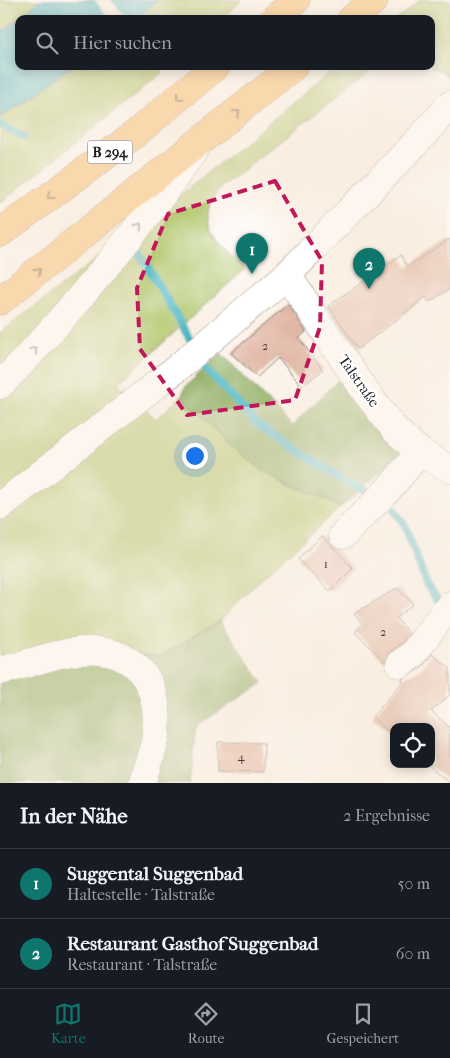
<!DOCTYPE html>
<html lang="de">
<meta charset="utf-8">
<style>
:root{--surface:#171b24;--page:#242831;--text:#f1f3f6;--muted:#9ea1a6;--line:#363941;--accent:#0f766e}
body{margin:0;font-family:"IM FELL French Canon",serif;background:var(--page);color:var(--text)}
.controls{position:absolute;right:15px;bottom:15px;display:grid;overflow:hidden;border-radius:10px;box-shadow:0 2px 12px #0003}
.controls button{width:45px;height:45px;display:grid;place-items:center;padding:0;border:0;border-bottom:1px solid var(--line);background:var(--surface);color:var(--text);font:25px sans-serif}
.you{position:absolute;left:194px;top:455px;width:18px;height:18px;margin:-12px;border:4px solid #fff;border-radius:50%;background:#1a73e8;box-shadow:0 0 0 8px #1a73e833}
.badge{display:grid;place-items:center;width:32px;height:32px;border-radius:50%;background:var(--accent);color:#fff;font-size:16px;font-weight:700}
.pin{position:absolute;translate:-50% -41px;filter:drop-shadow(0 1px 2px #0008)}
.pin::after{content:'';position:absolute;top:26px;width:18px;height:15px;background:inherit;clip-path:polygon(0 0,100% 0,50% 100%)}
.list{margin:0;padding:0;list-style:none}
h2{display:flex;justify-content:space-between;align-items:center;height:65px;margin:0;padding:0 20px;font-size:21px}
h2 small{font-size:16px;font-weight:400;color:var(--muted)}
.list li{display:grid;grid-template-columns:32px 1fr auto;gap:15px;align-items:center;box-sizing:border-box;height:70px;padding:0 20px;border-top:1px solid var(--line)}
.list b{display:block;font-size:19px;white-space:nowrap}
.list p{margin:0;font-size:16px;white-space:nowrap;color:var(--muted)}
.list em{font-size:16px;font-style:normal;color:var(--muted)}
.icon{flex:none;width:28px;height:28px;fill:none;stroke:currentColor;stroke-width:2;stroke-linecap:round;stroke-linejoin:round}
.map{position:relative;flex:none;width:450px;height:783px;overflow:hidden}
.search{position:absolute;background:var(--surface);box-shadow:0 2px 12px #0003;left:15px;right:15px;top:15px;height:55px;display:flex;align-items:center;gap:12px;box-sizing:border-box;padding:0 18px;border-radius:10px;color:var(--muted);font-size:19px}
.sheet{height:205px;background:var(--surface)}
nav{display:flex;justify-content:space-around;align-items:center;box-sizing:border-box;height:70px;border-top:1px solid var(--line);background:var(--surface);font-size:14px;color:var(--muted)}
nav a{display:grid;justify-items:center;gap:2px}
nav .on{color:var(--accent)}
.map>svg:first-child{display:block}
.green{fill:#b0c468;stroke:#667042}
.forest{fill:#8caa5c;stroke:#54633c}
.water{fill:#44b3bf;stroke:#30686e}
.pier{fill:#faeee1}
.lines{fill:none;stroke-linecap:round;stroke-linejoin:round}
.stream{stroke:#44b3bf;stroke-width:8}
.building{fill:#daa690}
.minor-casing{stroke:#8b857e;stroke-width:29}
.highway-casing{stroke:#8b857e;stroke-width:29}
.minor{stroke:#fff;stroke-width:28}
.highway{stroke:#fbbd6e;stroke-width:28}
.oneway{stroke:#8c6c45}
.oneway2{stroke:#999}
.marked{fill:none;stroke:#c2185b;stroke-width:4;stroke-dasharray:10 6;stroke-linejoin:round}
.labels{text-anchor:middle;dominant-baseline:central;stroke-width:4.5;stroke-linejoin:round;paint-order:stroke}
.number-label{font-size:12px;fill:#4c3e39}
.shield{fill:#fff;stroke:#606060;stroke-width:1}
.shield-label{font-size:14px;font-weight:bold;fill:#1c1c1c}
.street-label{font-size:15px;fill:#1c1c1c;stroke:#fff}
</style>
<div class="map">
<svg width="450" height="783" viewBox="0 0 450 783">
<rect width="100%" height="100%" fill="#fff"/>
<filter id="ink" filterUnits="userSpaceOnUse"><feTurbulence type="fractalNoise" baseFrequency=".02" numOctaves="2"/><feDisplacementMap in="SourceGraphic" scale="10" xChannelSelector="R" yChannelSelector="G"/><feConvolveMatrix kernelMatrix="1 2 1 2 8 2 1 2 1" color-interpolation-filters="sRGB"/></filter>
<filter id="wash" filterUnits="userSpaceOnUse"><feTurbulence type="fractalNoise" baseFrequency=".0096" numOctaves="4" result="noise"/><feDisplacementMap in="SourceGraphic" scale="20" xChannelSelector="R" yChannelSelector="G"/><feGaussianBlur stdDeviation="1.12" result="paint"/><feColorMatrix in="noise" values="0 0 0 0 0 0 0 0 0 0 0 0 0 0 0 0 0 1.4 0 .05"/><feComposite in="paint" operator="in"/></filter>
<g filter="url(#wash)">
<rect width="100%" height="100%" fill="#faeee1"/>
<path class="green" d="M0,0H40L0,34Z
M158,0H242L222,19H135Z
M420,0H450V77L442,71L429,66H431V19H397Z
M71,66H157L163,72L0,203V118Z
M338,66H377L222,186C190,220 219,245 245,269L118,383L156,419L182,396L230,445L285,482L332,501L341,507L263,576L220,621L159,657L136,654L0,673V333L177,198Z"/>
<path class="forest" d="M221,353L292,426L338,380L401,454L341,507L263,471L230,445L182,396L185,387Z
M220,621L263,683L196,726L190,783H0V673L136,654L159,657Z"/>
<path class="water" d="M40,0H158L135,19H19V66H71L0,118V34Z"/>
<path class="pier" d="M95,0H111L127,19H110Z"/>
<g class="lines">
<path class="stream" d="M0,125L24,137
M133,242L194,346
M199,356L207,370L258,425L344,480L389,502L405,526L427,586L438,600"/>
</g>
<g id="blocks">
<path class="building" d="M450,239V289L429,302L426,297L358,349L328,306L401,255L407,267Z
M288,304L306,332L299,338L323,370L302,386L278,358L257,377L231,353Z
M322,536L353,568L330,591L298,559Z
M397,588L413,604L396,618L409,633L401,644L390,652L385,662L355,632L363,624L354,614Z
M432,654L450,668V695L431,711L450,728V783L427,764H431V727H394V736L372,717L403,681L402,679L421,668Z
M218,742L264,743L263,772L218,771Z"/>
</g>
</g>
<g filter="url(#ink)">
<use href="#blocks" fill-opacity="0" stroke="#8b857e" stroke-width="1"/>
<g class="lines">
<g class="minor-casing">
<path id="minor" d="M287,275L367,394L395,430L420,452L450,469
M0,385C25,361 47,335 70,309C115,257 158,204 196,147
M0,506L176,369L287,275L413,146L450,105
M343,535L386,492L420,452
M400,664L412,655L450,605
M0,671C22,666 44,657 66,653C127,641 162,674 156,735C154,751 146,767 143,783"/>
</g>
<g class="highway-casing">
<path id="highway" d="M274,19L296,0
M352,19L374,0
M0,233L135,134L216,66
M0,301L294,66"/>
</g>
<use href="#minor" class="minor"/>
<use href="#highway" class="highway"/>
</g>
<defs><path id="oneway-chevron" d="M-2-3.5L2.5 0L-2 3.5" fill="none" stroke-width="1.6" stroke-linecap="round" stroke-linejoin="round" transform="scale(1.25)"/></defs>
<g class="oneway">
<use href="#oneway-chevron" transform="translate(179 97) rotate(140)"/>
<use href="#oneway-chevron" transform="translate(237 113) rotate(-39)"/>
<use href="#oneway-chevron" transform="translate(50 196) rotate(144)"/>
<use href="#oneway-chevron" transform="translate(38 271) rotate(-38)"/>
</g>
<g class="oneway2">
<use href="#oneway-chevron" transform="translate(139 226) rotate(-51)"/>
<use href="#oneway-chevron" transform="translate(34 350) rotate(-49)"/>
</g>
</g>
<path d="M0 0H450V783H0ZM275,181L322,261L320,327L295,400L187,415L140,349L137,288L168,214Z" fill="#faeee1" fill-opacity=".55" fill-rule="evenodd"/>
<path class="marked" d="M275,181L322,261L320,327L295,400L187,415L140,349L137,288L168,214Z"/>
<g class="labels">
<g class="number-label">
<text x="265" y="346">2</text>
<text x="326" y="564">1</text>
<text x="383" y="632">2</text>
<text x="241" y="757">4</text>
</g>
<rect class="shield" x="87.5" y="140.5" width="45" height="23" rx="4"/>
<g class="shield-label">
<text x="110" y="152">B 294</text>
</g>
<g class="street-label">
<text transform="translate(359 381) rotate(55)">Talstraße</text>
</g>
</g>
</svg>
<div class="controls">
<button><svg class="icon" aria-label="locate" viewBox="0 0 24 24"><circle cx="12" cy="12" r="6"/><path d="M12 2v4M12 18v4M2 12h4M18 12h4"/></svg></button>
</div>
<div class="you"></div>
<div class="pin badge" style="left:252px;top:274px">1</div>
<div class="pin badge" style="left:369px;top:289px">2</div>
<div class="search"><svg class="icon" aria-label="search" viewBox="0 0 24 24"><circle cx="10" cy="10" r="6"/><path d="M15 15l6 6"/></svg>Hier suchen</div>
</div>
<section class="sheet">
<h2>In der Nähe<small>2 Ergebnisse</small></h2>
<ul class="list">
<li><span class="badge">1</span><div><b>Suggental Suggenbad</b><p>Haltestelle · Talstraße</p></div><em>50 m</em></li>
<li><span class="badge">2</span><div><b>Restaurant Gasthof Suggenbad</b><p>Restaurant · Talstraße</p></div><em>60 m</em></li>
</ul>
</section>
<nav>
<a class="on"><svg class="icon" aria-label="map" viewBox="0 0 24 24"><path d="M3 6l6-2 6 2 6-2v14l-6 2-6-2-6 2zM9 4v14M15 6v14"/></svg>Karte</a>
<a><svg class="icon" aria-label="directions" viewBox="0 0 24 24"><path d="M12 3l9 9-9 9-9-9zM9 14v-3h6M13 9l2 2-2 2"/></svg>Route</a>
<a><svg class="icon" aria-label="saved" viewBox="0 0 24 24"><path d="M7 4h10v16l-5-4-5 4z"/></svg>Gespeichert</a>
</nav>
